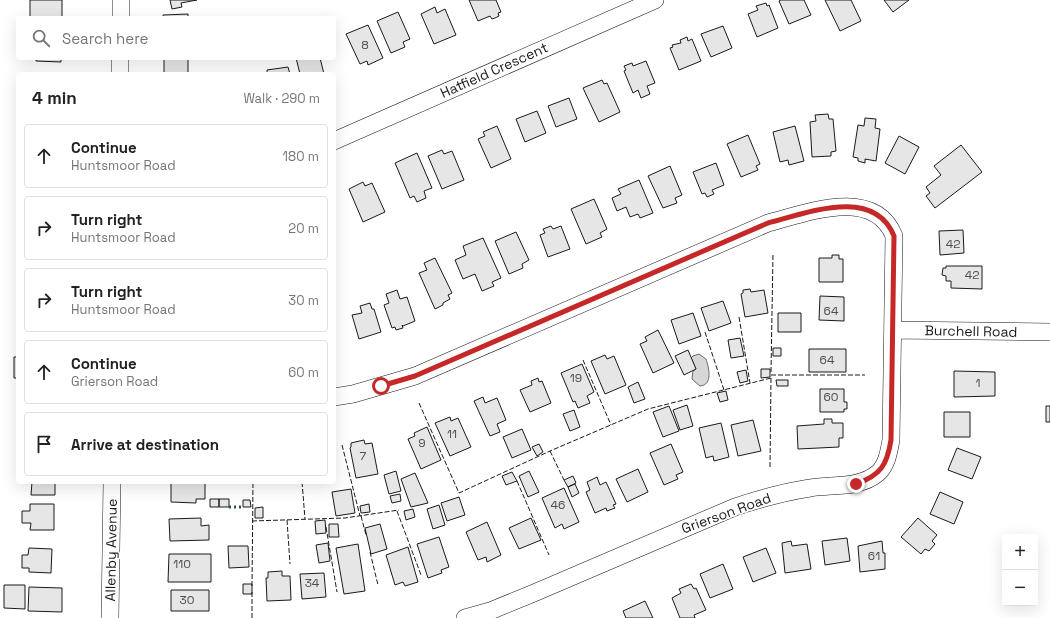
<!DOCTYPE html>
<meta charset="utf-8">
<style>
:root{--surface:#fff;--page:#f2f2f2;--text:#222;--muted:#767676;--line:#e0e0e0}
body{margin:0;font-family:"Space Grotesk",sans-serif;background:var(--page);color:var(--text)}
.controls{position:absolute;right:12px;bottom:12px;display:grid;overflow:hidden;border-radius:4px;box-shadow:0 4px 16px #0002}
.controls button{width:36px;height:36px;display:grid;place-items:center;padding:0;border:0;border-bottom:1px solid var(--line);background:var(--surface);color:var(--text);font:20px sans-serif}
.stop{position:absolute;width:12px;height:12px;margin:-9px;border:3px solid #c62828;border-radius:50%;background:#fff}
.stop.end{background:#c62828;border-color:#fff;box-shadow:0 1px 4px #0008}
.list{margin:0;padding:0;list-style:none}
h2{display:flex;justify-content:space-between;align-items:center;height:52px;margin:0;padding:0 16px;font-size:17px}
h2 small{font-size:13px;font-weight:400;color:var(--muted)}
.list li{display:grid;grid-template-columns:26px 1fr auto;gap:12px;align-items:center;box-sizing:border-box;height:64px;margin:0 8px 8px;padding:0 8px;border:1px solid var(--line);border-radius:4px}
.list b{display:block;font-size:15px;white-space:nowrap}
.list p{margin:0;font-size:13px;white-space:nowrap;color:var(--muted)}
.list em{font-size:13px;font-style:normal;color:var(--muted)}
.icon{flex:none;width:22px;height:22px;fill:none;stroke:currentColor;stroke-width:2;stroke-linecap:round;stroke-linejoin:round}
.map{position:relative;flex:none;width:1050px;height:618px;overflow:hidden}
.search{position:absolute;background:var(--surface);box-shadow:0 4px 16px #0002;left:16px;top:16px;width:320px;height:44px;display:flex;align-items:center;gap:10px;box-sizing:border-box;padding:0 14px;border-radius:4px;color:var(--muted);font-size:15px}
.panel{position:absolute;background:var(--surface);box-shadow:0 4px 16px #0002;left:16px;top:72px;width:320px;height:412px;border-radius:4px}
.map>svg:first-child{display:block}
.water{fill:#d7d7d7;stroke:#6a6a6a}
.building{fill:#e6e6e6;stroke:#1a1a1a}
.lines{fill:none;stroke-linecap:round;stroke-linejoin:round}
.minor-casing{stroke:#1a1a1a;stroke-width:18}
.minor{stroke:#fff;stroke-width:17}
.hedge{stroke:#2b5a34;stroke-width:3;stroke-dasharray:2 3;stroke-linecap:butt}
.fence{stroke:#1a1a1a;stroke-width:1;stroke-dasharray:5 2;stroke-linecap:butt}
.route{stroke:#c62828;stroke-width:5}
.labels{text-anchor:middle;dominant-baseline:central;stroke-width:3;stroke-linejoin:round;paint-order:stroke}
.number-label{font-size:12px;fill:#4d4d4d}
.street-label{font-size:14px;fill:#1a1a1a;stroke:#fff}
</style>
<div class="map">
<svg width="1050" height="618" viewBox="0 0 1050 618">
<rect width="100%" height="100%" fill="#fff"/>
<path class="water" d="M699,354L706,359C709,368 713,385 700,386L692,379L693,371L696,369L691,358L693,356Z"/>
<path class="building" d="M30,0H62V18H30Z
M170,0H197L181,3L182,7L172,9Z
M469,0H496L501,12L498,13L499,16L495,18L492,19L490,16L478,21Z
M781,0H804L811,15L789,24L779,1Z
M825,0H851L861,21L840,31Z
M884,0H909L893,12Z
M766,3L767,6L769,5L778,28L757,37L748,14L758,10L756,6Z
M435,7L437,13L445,9L456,35L434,44L421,14Z
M398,12L410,39L403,42L405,47L391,53L377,21Z
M188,14V18H163V15Z
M368,25L383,58L368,65L367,61L360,64L346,34Z
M723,26L732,48L711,57L701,34Z
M687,37L688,41L692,39L701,61L679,70L670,48L673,47L672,45L681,43L680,40Z
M36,58H61V62L36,61Z
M164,58H188V74H164Z
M296,58H320L324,74H300Z
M646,61L655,83L647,86L650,94L641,98L638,90L633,93L624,71L626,70L624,66L632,63L633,66Z
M288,67L290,74H267V70Z
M602,80L604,84L607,83L620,112L599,122L583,88Z
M569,98L577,119L556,127L548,106Z
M537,111L546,133L525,142L516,119Z
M828,114L829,119H833L836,151L831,152V156L812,157L810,122L816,121L815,115Z
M865,118L876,119L875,128L880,129L876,161L865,159V163L858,161V158L853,157L858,125L864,126Z
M497,126L511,159L491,168L478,139L485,136L483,132Z
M795,126L804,161L789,165L788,160L780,162L773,132Z
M748,135L760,164L756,166L758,170L741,177L727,144Z
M899,136L919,147L905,174L885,163Z
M961,145L982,172L935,208L926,196L930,193L926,187L941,175L934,166Z
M442,150L444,154L452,151L464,180L442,189L428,156Z
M417,153L432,188L424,191L426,198L417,202L414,196L410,198L395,163Z
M716,163L724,185L712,190L714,194L707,197L705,193L702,194L693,172Z
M670,166L682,195L675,198L677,203L663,208L648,176Z
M639,180L653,213L640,218L638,214L630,217L626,207L617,211L612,198L621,194L618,189Z
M363,182L365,186L372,183L385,212L363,222L349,189Z
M594,199L607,229L600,233L602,237L586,244L571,209Z
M551,226L553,229L561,226L570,249L548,257L540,235L545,233L543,229Z
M963,230L964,253L940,255L939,231Z
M516,232L529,260L522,264L523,268L509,274L495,241Z
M483,238L501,278L492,282L494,286L482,291L475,274L463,279L455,260L466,255L463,246Z
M832,255H839V259H843V282H819V258H832Z
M435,258L452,293L448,295L450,299L443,303V305L435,309L419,273L427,270L424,263Z
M946,266H982V289L951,288V281H946V276L942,275L943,268H946Z
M750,289L751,292L764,290L768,313L745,317L741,294L743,293V290Z
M397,290L400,299L407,297L415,321L403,326L402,325L403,328L396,330L395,327L392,328L384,305L389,303L386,294Z
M820,296L844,297V321L819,320Z
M723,301L731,323L709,331L701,308Z
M370,303L372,309H374L381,332L359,339L352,315L362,313L360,306Z
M693,313L701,336L679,344L671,320Z
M778,313H801V332H778Z
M658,330L674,363L653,373L640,344L647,341L645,337Z
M740,338L744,356L731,358L728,340Z
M773,348H781V356H773Z
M809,349H846V372H809Z
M688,350L696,369L684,375L675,356Z
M605,355L607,359L614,356L626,385L605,394L591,361Z
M14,357H18V378H14Z
M582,364L594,392L587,396L590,403L578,408L575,401L573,402L561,373Z
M761,369H770V377L761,378Z
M746,370L748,381L740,383L737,372Z
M954,371L995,372V396L954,397Z
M538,378L539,382L542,381L551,403L530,412L520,390L532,385L531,381Z
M776,380H788V386H777Z
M638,382L645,399L634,403L628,387Z
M820,389H844V402H847V409H844V412H820Z
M726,391L728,400L720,402L717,393Z
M483,397L485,403L497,398L506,420L497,424L500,432L490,436L474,401Z
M687,405L693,426L680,430L673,410Z
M669,406L679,431L663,437L653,412Z
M1046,406H1050V422H1046Z
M574,410L580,427L570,431L563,414Z
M944,412H970V437H944Z
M450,417L451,421L458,418L471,447L450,456L435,423Z
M824,419H832V423H843V438H839V447L798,449L797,426L824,424Z
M753,420L761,451L738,456L731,425Z
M721,423L729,457L714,461L713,456L706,458L699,428Z
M427,427L441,460L421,469L408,439L415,436L414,433Z
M522,429L531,450L512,458L503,437Z
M364,440L365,444L372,443L378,474L356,478L350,448L351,447V443Z
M539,444L543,452L537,456L532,447Z
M671,444L683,472L676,475L678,479L664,485L650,453Z
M957,448L981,457L972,479L948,470Z
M638,469L648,492L627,502L616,479Z
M396,471L401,491L389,494L384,475Z
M529,471L539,492L528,497L519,476Z
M512,472L517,481L506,485L502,476Z
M415,473L428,503L411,507L401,479Z
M573,476L576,483L568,487L564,480Z
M597,477L600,485L606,482L616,504L613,505L615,508L607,511L606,508L595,513L586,492L590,490L587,482Z
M32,482H55V495H31Z
M171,482H205V499H196V503L171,502Z
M575,484L579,493L572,497L568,487Z
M564,488L579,522L564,529L562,524L555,528L542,498Z
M351,489L355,513L336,516L332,492Z
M940,492L963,502L954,524L930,514Z
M400,494L401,501L392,503L390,496Z
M459,497L465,515L447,521L441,503Z
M210,499H219V507H210Z
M219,499H229V507H219Z
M243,500H250L251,507H243Z
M30,504H54V530H30L31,523H22V511H30Z
M369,504L370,512L361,513L360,506Z
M439,505L445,525L433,529L427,509Z
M263,507V518H255V508Z
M413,509L415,517L406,520L404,511Z
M201,518V526L209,525V540L170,541L169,519Z
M531,518L541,540L519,549L509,528Z
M918,518L937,535L932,541L935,544L929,551L925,549L921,554L901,537Z
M325,520L326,533L316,534L315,521Z
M487,522L501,555L487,562L486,557L478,560L466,532Z
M329,524H338L339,537H329Z
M380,524L387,549L371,554L365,528Z
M439,537L449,567L441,570L442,573L428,578L417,544Z
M847,538L850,561L825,565L822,541Z
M791,541L792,546L807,544L811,569L785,573L782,543Z
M882,541L883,553H885V569L860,572L858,546Z
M328,543L330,561L319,563L316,545Z
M358,544L365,591L344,594L336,548Z
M228,546H248L249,567L229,568Z
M408,547L418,582L405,586L403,582L395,585L386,555Z
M29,548L52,549L51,573L29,572V568H22V555H28Z
M766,548L776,573L753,582L743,557Z
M169,554H211V582H168Z
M723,564L733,589L710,598L700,574Z
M282,571V576H290L291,600L267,601L266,578H268V572Z
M324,573L326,597L302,599L300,574Z
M243,584H252V594H243Z
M691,584L694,589L696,588L706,610L694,615L695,618H680L672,598L681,593L679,589Z
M4,585H25V609L4,608Z
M29,587L62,588V612L28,611Z
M171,590H209V611H171Z
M645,601L653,618H626L623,611Z"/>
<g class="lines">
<g class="minor-casing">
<path id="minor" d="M121,18V0
M120,74V58
M334,141L655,0
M893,330L1050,332
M334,397L353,394L415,376L768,223C807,213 874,186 894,236L891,440C889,451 887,465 878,473C859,489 832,484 810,488C784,492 759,499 735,507L534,593L490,611L465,618
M110,618L112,482"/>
</g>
<use href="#minor" class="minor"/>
<path class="hedge" d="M229,507H243"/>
<path class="fence" d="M739,317L750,383
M705,332L724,390
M583,360L611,425
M771,372L773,254
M771,375H865
M419,403L459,493L550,451L648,409L771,378
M342,445L360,516
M550,451L564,480
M770,467L771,378
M517,481L549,555
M302,482L305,519
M397,511L421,575
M361,516L366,535
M287,520L290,564
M252,521L345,518L399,510
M326,527L337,592
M370,552L378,585
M252,586L253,482
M252,618V592"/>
</g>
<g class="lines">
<path class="route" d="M381,386L415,376L768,223C807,213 874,186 894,236L891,440C887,465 881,475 856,484"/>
</g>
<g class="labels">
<g class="number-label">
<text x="365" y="45">8</text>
<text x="953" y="244">42</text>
<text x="972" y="275">42</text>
<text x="831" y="311">64</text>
<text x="827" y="360">64</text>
<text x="576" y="378">19</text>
<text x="978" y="383">1</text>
<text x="831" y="397">60</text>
<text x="452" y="434">11</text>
<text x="422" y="443">9</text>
<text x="363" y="456">7</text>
<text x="558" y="505">46</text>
<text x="874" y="556">61</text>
<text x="182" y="564">110</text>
<text x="312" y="583">34</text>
<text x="187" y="600">30</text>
</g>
<g class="street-label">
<text transform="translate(494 70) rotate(-24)">Hatfield Crescent</text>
<text transform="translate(971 331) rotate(1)">Burchell Road</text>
<text transform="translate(726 513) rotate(-20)">Grierson Road</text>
<text transform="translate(111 550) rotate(-89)">Allenby Avenue</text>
</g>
</g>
</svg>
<div class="controls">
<button>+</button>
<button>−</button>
</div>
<div class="stop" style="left:381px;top:386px"></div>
<div class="stop end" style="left:856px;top:484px"></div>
<div class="search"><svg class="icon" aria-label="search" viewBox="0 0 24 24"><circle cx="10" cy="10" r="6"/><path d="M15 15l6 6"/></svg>Search here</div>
<section class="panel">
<h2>4 min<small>Walk · 290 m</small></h2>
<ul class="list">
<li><svg class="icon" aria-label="ahead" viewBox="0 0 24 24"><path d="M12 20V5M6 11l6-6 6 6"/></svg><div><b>Continue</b><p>Huntsmoor Road</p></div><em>180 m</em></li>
<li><svg class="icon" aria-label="right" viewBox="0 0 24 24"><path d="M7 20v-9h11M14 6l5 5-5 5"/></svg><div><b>Turn right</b><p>Huntsmoor Road</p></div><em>20 m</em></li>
<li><svg class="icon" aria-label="right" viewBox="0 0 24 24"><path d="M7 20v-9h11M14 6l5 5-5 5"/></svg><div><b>Turn right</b><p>Huntsmoor Road</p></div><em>30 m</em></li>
<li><svg class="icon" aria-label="ahead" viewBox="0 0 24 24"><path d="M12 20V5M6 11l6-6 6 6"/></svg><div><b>Continue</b><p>Grierson Road</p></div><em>60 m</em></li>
<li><svg class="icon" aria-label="arrive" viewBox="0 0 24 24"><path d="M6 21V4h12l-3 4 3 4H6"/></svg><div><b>Arrive at destination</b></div></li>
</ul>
</section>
</div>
